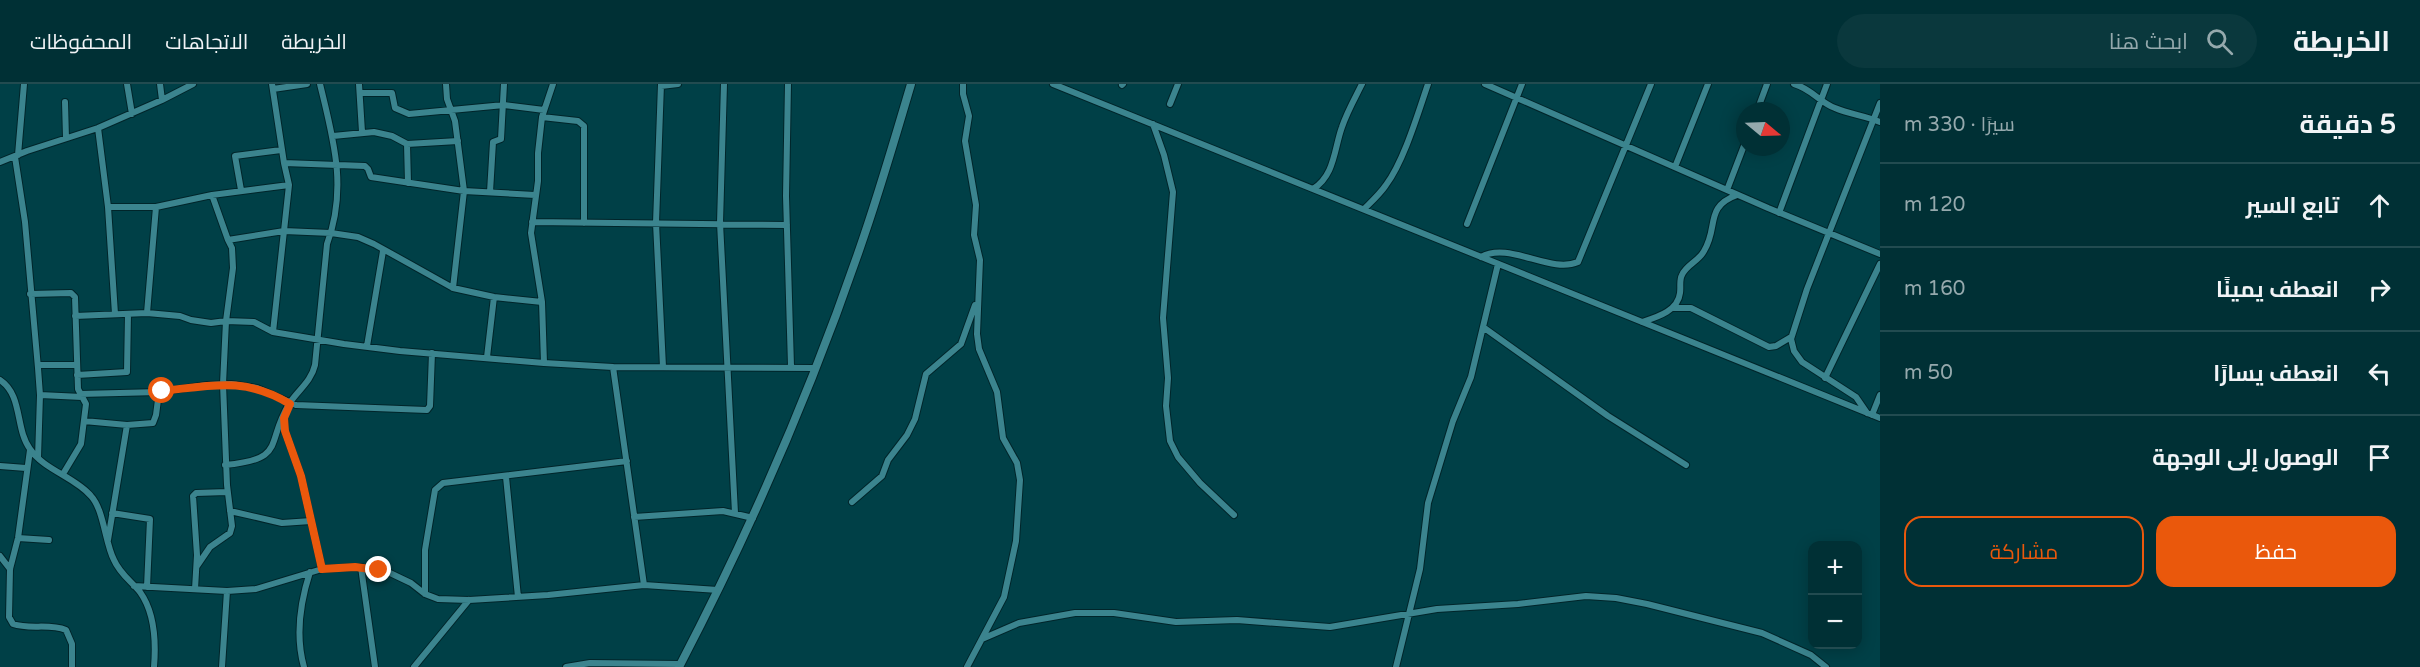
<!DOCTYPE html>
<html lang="ar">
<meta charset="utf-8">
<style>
:root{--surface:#003035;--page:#0a383d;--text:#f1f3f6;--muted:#95a9ad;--line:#224b50;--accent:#ea580c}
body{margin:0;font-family:"Varela Round",Cairo,sans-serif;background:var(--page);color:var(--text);direction:rtl}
.controls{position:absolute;right:18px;bottom:18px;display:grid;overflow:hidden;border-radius:12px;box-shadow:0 3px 15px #0003}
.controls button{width:54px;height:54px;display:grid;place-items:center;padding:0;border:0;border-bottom:2px solid var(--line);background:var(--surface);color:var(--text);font:30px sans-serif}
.compass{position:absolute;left:1736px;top:18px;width:54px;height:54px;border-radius:50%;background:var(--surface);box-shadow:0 3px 15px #0003;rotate:109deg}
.stop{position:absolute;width:18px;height:18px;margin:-14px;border:4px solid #ea580c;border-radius:50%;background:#fff}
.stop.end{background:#ea580c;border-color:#fff;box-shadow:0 2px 6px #0008}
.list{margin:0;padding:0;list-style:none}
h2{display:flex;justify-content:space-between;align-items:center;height:78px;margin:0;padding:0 24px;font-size:26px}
h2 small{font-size:20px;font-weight:400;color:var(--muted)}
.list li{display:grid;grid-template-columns:39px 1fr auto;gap:18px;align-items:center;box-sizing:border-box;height:84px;padding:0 24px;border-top:2px solid var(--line)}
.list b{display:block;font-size:22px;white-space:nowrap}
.list em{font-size:20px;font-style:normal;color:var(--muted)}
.actions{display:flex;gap:12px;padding:18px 24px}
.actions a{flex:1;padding:14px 0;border:2px solid var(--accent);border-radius:18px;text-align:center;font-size:21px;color:var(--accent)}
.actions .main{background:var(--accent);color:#fff}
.icon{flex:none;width:33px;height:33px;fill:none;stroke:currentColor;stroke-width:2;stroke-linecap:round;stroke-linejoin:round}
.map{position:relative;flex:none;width:1880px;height:583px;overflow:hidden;direction:ltr}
header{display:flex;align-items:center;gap:36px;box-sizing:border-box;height:84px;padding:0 30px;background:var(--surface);border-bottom:2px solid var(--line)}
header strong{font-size:28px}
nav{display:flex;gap:33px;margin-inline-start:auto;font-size:21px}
.search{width:420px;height:54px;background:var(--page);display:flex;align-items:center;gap:15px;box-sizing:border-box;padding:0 21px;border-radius:33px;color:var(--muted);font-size:22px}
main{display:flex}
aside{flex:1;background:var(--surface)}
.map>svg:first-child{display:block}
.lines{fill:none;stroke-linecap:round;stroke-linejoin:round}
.minor-casing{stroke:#00252a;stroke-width:8}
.tertiary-casing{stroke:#00252a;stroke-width:10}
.minor{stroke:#3b848e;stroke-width:6}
.tertiary{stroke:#3b848e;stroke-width:8}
.route{stroke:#ea580c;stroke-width:8}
</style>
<header>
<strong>الخريطة</strong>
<div class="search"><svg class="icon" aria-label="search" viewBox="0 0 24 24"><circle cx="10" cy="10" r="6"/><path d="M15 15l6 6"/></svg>ابحث هنا</div>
<nav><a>الخريطة</a><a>الاتجاهات</a><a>المحفوظات</a></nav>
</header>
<main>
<aside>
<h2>5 دقيقة<small>سيرًا · 330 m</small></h2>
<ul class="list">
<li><svg class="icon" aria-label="ahead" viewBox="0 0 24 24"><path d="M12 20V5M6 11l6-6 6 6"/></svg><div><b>تابع السير</b></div><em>120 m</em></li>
<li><svg class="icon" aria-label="right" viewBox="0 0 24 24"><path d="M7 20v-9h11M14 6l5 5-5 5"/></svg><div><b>انعطف يمينًا</b></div><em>160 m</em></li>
<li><svg class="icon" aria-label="left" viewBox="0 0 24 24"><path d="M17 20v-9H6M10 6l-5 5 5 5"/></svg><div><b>انعطف يسارًا</b></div><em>50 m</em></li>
<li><svg class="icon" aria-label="arrive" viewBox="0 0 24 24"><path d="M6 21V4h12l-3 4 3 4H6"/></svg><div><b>الوصول إلى الوجهة</b></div></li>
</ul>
<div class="actions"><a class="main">حفظ</a><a>مشاركة</a></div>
</aside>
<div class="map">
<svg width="1880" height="583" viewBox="0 0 1880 583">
<rect width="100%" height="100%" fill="#004047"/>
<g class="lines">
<g class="minor-casing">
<path id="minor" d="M127,0L132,30
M160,0L162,16
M272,0L284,79L365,82L368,85L371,93L464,107L535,111
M359,0L362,48
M446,0L447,15L455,37L464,107L453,204
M661,0L656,139L663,283
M724,0L720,139L735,429
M788,0L786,112L791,282
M963,0V10L969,32L965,57L976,121L974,151L980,176L977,250L979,265L997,308L1003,354L1017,379L1020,396L1016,457L1004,513L967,583
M1053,0L1880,334
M1485,0L1768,124L1880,170
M1794,0C1812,5 1819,18 1835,24C1849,30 1865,32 1880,38
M1122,1L1123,0
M661,2L678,0
M273,5L307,0
M361,9H392L395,24L409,30L504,21L544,26
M65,18L66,54
M1170,20L1178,0
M1757,27L1767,0
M542,33L578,37L584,42V139
M1153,40L1164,71L1173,108L1163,234L1168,294L1166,322L1170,357L1178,373L1200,399L1234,431
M98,44L108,123L115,230
M333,52L374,48L392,52L407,60L458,57
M407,60L408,99
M18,71L24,0
M15,73L25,138L38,284L40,311L38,374
M0,78L27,67L98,44L162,16L193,0
M1675,83L1708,0
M1313,105C1335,91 1334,65 1342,43C1347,28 1355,14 1362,0
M241,106L235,72L281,66
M1727,106L1745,59
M490,108L493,58L501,55L504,0
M212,111L289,101
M108,123H156L212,111L228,156L284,147L331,149L358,153L374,160L453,204L494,213L542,218
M1364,125C1371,118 1380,110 1386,101C1404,77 1418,29 1428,0
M1779,129L1827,0
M532,138L787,141
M1467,140L1522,0
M1481,173C1509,157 1550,190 1578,178L1651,0
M30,210L71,209L75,213L78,305L86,320L81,360L63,390
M1673,224H1691L1769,263L1776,262L1791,253
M147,229L156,123
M75,232L147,229L180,232L191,236L211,239L226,237L254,238L273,248L344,260L400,267L544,279L613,283L815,284
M1642,238C1657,233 1678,227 1680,209C1681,203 1679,196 1682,191C1686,181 1699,177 1704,167C1719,143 1704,123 1737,111
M1483,243L1608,332L1686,381
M273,248L289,101L284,79
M367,262L383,167
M487,273L494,213
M544,279L542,218L531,149L538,97V69L542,33L553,0
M38,281H77
M613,283L644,501
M77,291L127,288L128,230
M1825,294L1880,180
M0,296C23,311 15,345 30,365C44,386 75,393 91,412C104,426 105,459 114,476C120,490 131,497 140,508C155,529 156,559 154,583
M80,310L159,308L207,301L231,300L257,304L296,321L427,326L430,322L432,269
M40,311L82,313
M1867,329L1856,313L1802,278L1794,267L1791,255L1807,205L1880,19
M1872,331L1880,311
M284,335L285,347L301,392L322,485
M84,337L127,341L153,339L156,331L159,308
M30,366L18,454L10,485L9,533L13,540C30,546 49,539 66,546L72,560V583
M225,381C287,375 265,360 289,320C298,306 311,298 315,281L327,160C348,104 333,54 320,0
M0,382L26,384
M506,393L518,513
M852,418L882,392L888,376L907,351L915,335L926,290L961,260L975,221
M230,427L282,439L311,437
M112,429L150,435L147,503
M634,433L723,427L753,434
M18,454L49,456
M108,456L127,341
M0,472L10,485
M197,482L210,463L230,449L232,442L227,401L223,300L226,237L233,184L232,164L228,156
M361,483L375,583
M134,502L227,507L256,505L322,485L355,483L390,489L411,499L425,510L438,515L469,516L548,511L644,501L718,506
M195,505L197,471L193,412L196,409L227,408
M425,510V466L435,406L443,399L627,377
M982,555L1019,539L1075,529H1114L1176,538L1237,536L1330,543L1437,525L1518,520L1586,512L1616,514L1647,520L1762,549L1811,571L1826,583
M222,583L227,507
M304,583C295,551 300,519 310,488
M414,583L469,516
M566,583L590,579L680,580
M1396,583L1420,485L1428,419L1453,337L1471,293L1498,180"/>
</g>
<g class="tertiary-casing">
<path id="tertiary" d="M679,583C751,445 814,300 864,152C881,102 896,51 911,0"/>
</g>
<use href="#minor" class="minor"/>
<use href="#tertiary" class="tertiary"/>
</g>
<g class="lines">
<path class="route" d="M162,307C210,302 245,292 290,320L284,334L285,347L301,392L322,485L355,483L379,486"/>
</g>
</svg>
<div class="controls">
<button>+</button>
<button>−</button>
</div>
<svg class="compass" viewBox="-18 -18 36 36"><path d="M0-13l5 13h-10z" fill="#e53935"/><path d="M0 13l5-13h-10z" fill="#95a9ad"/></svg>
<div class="stop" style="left:162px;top:307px"></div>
<div class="stop end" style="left:379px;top:486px"></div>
</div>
</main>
